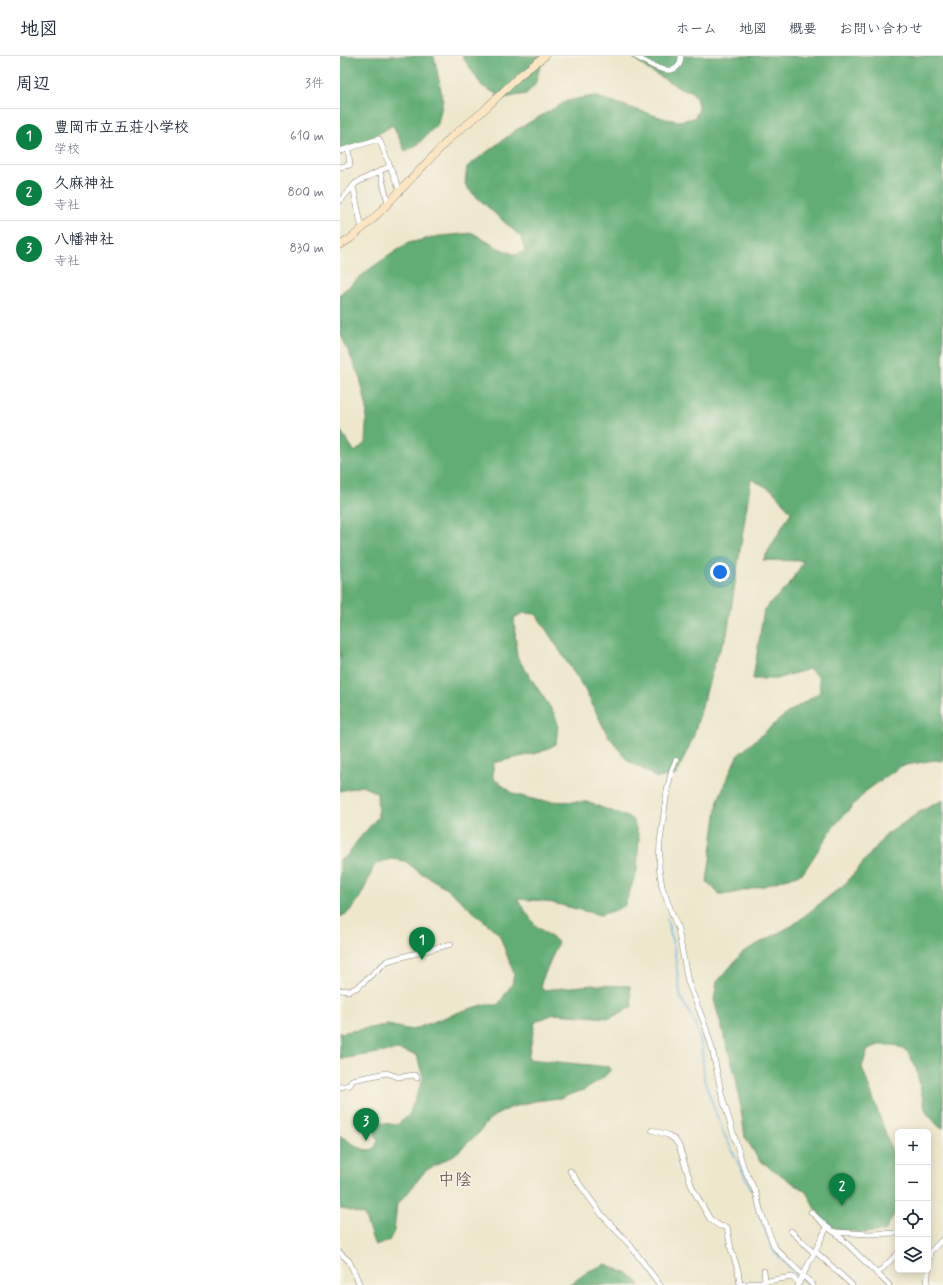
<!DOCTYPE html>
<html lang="ja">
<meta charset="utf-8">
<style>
:root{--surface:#fff;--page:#f2f2f3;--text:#1f2937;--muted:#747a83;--line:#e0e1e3;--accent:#0b8043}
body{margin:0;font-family:Mynerve,"Klee One",sans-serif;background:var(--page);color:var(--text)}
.controls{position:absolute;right:12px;bottom:12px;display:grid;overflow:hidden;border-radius:6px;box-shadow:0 2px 10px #0003}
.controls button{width:36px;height:36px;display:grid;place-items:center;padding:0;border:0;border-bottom:1px solid var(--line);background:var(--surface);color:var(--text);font:20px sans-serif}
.you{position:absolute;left:380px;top:516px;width:14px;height:14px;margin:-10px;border:3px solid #fff;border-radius:50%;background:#1a73e8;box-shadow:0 0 0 6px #1a73e833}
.badge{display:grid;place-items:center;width:26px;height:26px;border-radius:50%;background:var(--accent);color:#fff;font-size:13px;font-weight:700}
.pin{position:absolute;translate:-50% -33px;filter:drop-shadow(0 1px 2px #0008)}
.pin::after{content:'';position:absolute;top:21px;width:14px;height:12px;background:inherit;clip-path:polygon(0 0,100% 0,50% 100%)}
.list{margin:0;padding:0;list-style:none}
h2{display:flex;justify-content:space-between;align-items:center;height:52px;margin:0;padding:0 16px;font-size:17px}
h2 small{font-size:13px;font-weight:400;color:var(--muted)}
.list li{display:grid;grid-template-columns:26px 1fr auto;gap:12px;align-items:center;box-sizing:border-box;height:56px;padding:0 16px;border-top:1px solid var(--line)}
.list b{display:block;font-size:15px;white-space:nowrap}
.list p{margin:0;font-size:13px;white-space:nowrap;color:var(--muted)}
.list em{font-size:13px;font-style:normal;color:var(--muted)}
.icon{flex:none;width:22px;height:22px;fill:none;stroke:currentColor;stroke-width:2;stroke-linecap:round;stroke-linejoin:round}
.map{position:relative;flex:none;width:603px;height:1229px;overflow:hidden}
header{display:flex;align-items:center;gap:24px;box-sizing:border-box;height:56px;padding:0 20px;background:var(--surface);border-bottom:1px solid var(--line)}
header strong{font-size:19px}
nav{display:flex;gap:22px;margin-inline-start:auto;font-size:14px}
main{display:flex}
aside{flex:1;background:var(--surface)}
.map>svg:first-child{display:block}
.forest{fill:#62ad75;stroke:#3f6448}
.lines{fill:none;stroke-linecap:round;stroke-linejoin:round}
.stream{stroke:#6bbae5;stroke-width:1.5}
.street-casing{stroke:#858274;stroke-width:6}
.secondary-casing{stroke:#858274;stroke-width:8}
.street{stroke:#fff;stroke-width:5}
.secondary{stroke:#fbe6c4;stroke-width:7}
.labels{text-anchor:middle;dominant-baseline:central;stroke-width:3;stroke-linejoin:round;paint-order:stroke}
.quarter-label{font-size:17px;fill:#5f4843;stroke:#f7f3e8}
</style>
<header>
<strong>地図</strong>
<nav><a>ホーム</a><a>地図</a><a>概要</a><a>お問い合わせ</a></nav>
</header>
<main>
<aside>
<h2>周辺<small>3件</small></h2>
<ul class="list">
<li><span class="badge">1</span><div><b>豊岡市立五荘小学校</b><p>学校</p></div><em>610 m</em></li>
<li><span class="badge">2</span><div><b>久麻神社</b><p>寺社</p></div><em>800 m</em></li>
<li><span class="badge">3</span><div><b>八幡神社</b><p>寺社</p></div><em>830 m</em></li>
</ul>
</aside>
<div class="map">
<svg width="603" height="1229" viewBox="0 0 603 1229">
<rect width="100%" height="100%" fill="#f7f3e8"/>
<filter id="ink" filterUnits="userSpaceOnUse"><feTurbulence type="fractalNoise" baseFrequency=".025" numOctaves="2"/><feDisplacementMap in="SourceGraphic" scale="8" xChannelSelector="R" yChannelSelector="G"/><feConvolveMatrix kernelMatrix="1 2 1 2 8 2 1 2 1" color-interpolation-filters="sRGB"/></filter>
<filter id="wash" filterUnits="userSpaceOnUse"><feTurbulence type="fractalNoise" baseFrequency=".012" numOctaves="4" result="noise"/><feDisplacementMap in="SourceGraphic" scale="16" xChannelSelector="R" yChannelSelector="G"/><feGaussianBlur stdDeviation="0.9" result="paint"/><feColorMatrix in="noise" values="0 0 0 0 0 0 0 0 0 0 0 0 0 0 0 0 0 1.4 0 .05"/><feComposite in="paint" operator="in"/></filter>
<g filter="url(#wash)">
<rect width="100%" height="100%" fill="#eee7cc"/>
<path class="forest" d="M0,0H94L103,44L98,68L77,89L65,95L53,69L28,84L0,93Z
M122,0H203L195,29L186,38L164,42L142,30Z
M292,0H603V705L595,704L561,710L526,735L494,770L463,817L424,830L389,838H379L367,826L378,744L397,700L446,658L480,636L479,621L469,613L436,623H413L424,553L449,529L464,505L423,504L451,456L432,434L411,423L387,579L376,602L353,682L336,719L317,722L287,704L267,678L245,634L196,558L183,557L174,562L177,601L214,657L218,668L216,688L201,696L153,707V722L174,738L200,745L247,746L293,763L299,782L297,814L285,849L276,854L260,859L205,845L177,843L195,869L218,886L201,927L202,934L253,929L290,930L292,951L270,962L214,958L195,966L188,1003L270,1011V1015L263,1022L244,1034L220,1042L195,1045L172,1051L154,1060L148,1065L139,1077L114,1099L85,1115L67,1138L57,1148L54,1175L49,1185L35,1190L24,1159L0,1152V1080C11,1085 21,1097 34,1093L38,1085L33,1071L35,1066L57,1069L69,1059L83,1022L77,999L57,994L0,1003V977L47,969L72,974L122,955L143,949H158L172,928L174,918L159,878L105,831L79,816L65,805L51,803L35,808C27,825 18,855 0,861V803L6,801L18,784L38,761L37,737L22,730L0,735V374L15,396L25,387L27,352L20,322L0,276V238L31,212L68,187L100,180L133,177L156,191L176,199L185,195L181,181L130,135L125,128L127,111L176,74L227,45L254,40L326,63L340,65L354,62L359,54L356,42L351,35L342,33L307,13Z
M603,744V1072L599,1071L586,1056L576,1012L568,996L555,989H539L528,993L522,1011L558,1112V1148L556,1155L545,1175L524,1177L501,1174L489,1170L483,1165L466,1136L419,1104L405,1081L396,1022L374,944L377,926L403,896L453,869L506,827L546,779L581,755Z
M266,1208L290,1219L301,1229H229L249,1215Z"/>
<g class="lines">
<path class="stream" d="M327,863L335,897L338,923L341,942L355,967L362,991L364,1023L382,1074L414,1139
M418,1155L433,1195L468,1229"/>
</g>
</g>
<g filter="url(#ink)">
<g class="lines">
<g class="street-casing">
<path id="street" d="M295,0C304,5 330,23 339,9C341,6 341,3 341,0
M0,95L39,83L60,135
M0,111L10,109L8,93
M40,115L48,147
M13,130L22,173
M0,145L16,127L50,110
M336,704L332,713L327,735L320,786L319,811L322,831L338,873L348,926L365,969L372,992L382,1040L403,1110L416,1137L421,1157L435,1192L473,1229
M0,934L9,935L18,931L47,905L111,888
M0,1031L10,1029L12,1024L47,1017L58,1021L75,1019L77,1022
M312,1074L328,1079L335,1084L339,1090L352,1131L359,1144L370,1163L375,1167L380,1170L387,1171L391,1193L398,1214L400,1229
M230,1115L262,1159L290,1189L320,1229
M471,1156L487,1171
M451,1175L474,1197
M495,1176L528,1178L558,1177
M475,1195L512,1229
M0,1197L9,1205L20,1229
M424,1215L425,1225
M537,1218L558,1197
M401,1229L452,1221L459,1227
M458,1229L487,1171L497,1178L549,1229
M587,1229L590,1196L603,1183"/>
</g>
<g class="secondary-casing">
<path id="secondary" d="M0,189L10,183L34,162L111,81L142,56L180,19L205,0"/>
</g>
<use href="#street" class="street"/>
<use href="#secondary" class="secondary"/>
</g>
</g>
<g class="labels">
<g class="quarter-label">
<text x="115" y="1124">中陰</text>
</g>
</g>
</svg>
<div class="controls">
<button>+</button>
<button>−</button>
<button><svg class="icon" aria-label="locate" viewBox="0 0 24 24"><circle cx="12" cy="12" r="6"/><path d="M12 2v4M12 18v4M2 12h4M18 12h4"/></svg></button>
<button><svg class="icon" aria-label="layers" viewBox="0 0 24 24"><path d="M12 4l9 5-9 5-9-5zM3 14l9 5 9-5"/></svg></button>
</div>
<div class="you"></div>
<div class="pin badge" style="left:82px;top:904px">1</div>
<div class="pin badge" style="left:502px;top:1150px">2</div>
<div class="pin badge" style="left:26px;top:1085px">3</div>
</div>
</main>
